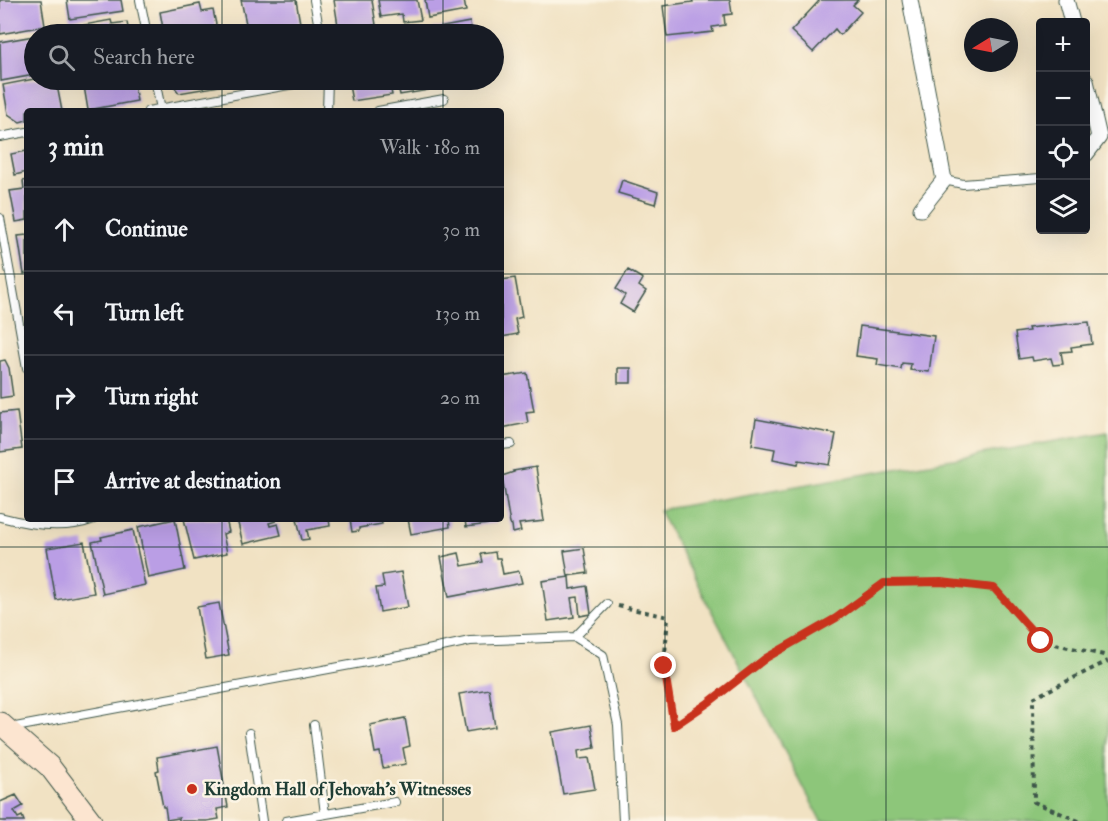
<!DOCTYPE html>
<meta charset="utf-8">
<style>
:root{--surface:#171b24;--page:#20242c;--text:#f1f3f6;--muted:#9ea1a6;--line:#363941}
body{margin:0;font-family:"IM FELL Double Pica",serif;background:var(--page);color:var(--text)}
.controls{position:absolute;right:18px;top:18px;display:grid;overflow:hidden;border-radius:6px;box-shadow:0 6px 24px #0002}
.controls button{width:54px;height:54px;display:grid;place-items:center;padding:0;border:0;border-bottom:2px solid var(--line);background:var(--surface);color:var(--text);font:30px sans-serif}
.compass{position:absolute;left:964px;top:18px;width:54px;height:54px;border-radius:50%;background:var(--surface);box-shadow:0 6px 24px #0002;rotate:260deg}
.stop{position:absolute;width:18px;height:18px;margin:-14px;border:4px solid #c8321e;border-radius:50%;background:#fff}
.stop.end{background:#c8321e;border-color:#fff;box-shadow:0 2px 6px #0008}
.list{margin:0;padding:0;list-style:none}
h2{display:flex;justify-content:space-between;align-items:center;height:78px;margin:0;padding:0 24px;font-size:26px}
h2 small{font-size:20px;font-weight:400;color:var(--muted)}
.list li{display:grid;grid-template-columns:39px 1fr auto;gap:18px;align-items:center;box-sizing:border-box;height:84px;padding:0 24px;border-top:2px solid var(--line)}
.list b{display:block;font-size:22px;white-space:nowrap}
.list em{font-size:20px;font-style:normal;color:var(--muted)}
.icon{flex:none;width:33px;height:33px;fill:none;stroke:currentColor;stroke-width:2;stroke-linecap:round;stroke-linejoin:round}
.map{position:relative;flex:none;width:1108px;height:821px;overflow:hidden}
.search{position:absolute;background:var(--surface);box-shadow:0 6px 24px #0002;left:24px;top:24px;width:480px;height:66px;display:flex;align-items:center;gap:15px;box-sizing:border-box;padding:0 21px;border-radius:33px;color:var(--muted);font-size:22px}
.panel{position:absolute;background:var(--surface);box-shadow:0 6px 24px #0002;left:24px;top:108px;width:480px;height:414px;border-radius:6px}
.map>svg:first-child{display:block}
.green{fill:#8dc67a;stroke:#568257;stroke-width:1.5}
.building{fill:#ba9ee5}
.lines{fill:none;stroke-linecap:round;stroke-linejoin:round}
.lane-casing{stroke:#3e5649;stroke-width:10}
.street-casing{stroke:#3e5649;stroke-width:17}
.secondary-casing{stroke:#3e5649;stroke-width:23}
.path{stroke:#3e5649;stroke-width:4;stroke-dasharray:4.5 4.5;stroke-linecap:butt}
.lane{stroke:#fff;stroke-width:8}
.street{stroke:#fff;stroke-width:15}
.secondary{stroke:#fce5d0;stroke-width:21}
.route{stroke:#c8321e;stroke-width:8}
.grid{fill:none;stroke:#1f3d34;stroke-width:1.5;stroke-opacity:0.55}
.poi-dot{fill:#c8321e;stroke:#fcf5e5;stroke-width:2}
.labels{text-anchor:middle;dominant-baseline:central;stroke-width:5;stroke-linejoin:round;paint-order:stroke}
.poi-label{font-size:18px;font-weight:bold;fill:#1f3d34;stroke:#fcf5e5;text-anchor:start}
</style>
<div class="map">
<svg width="1108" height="821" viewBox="0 0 1108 821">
<rect width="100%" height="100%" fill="#fcf5e5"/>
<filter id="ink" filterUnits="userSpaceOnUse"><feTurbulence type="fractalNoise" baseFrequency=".0167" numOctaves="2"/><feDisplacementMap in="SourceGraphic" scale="12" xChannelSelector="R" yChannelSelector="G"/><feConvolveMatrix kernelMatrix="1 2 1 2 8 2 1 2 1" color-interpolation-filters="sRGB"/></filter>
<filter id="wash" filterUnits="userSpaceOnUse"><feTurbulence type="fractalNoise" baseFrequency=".008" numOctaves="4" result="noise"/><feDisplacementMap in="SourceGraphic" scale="24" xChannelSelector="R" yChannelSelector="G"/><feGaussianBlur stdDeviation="1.35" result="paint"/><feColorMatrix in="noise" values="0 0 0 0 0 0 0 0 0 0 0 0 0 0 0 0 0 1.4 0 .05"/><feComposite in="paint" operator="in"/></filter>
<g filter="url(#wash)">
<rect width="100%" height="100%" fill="#f1e2c3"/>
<path class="green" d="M1108,432V821H821L659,510Z"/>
<g id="blocks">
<path class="building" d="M0,0H41L45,26L0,34Z
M67,0H121L123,11L70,19Z
M241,0H296L300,23L248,33Z
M334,0H372L376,25L370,26V28L339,32Z
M378,0H417L421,20L403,22L402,14L381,17Z
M425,0H464L466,11L428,18Z
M692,0H730L732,14L724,15L725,25L712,27L713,32L667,37L663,6L693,2Z
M817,0H858L853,5L861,12L840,35L835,29L813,52L791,31L819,1Z
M200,4L202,12L213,10L218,34H164L160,12Z
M111,20L112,24L127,22L129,34H77L76,30L84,29V25Z
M470,22L472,34H433L432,29Z
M34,36V75L1,81L0,42Z
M34,79L56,80L62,111H27V120L20,122L8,114L3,85Z
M83,80H133L137,101L88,110Z
M172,80H225L226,85L179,93L173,85Z
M348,80H389L392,95L352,101Z
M397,80H437L438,84L428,90L400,95Z
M27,151V172L15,175L11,154Z
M27,180V220L16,222L10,191L24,189L23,181Z
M622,180L658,192L655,204L618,193Z
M27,235V273L24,274L18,236Z
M628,270L643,279L639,286L646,291L633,312L620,304L625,295L616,289Z
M515,278L522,317L515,319L518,334L501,337V280Z
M1089,322L1092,344L1071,347L1072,351L1061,352L1063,364L1053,365L1051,358L1033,361L1032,357L1019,359L1015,333L1029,331L1028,328Z
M860,326L934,336L929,372L910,370L911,364L902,363L901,369L877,365L878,359L856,356Z
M5,360L9,368L13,396L0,398V361Z
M618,368H631V383H618Z
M527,373L534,411L526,412L528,423L501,428V377Z
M17,411L22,449L0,452V413Z
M756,419L836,434L830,465L799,460L798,464L773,459L775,449L752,445Z
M536,467L544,521L519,524L521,531L513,533L512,525L510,524L502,476L514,472L513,471Z
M175,519L185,570L148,578L138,527Z
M184,519H226L229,532L223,534L227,553L194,560Z
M237,519H275L276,521L269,523L270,526L278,524L281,535L243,544Z
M297,519H329L330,526L307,530L309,539L302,540Z
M350,519H381L382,524L359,528V531L352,532Z
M408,519H449L450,527L411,534Z
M465,519H495L496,523L466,527Z
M133,530L145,585L103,594L92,542L102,540L101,537Z
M84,542L94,593L56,600L47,548Z
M584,548L588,573L568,576L564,551Z
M495,552L496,558H500L503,574L519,571L522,583L449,597L441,557L459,553L462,566L483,562L481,554Z
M401,572L408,607L380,612L376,588L384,587L382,575Z
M569,577L570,589L587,586L591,614L580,616L578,597L571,598L574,617L548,621L542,581Z
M219,603L229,655L206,659L197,607Z
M489,689L495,727L466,732L459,694Z
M405,718L410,746L403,748L406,764L383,768L380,752L375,753L370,725Z
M591,725L595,748L578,751L579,759L589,758L595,789L563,794L552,732Z
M217,746L228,807L217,809L219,819L207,821H179V818L167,820L165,807H163L156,771L159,770L157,757Z
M16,795L23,806L14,811L18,818L22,816L24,821H0V802Z"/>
</g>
</g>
<g filter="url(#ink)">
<use href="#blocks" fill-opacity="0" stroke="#3e5649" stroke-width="1.5"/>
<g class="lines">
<g class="lane-casing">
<path id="lane" d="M140,0L147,34
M314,0L320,34
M155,80L161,109
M148,111L316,80
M327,111L328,80
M378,111L444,99
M0,137L27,132
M944,180L963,184L1040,178
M0,218L27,368
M501,445L511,444
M0,517C30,525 65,530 94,519
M575,637L603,655L618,725L623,821
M314,725L325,814
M10,728L404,655L470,641L575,637L607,604
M249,733L262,821
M286,821L395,802"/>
</g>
<g class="street-casing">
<path id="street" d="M910,0L944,180L921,209
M1066,0L1072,22
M1086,81L1099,137
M1086,154L1099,137"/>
</g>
<g class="secondary-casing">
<path id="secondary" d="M0,723L50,767L91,821"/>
</g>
<path class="path" d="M618,606L668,617L664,666L674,726L708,703L766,658L836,618L883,583L941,582L995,588L1041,641L1108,656
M1079,821L1034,802L1033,698L1108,661"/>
<use href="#lane" class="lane"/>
<use href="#street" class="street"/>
<use href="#secondary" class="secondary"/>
</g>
</g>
<g class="lines" filter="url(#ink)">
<path class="route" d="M664,666L674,726L708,703L766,658L836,618L884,583L941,582L994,588L1041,641"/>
</g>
<path class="grid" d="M222,0V34M443,0V34M665,0V821M886,0V821M222,80V111M443,80V111M0,274H27M501,274H1108M222,519V821M443,519V821M0,547H1108"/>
<circle class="poi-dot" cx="192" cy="789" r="6"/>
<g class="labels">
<g class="poi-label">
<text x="204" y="789">Kingdom Hall of Jehovah’s Witnesses</text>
</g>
</g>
</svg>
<div class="controls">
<button>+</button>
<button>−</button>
<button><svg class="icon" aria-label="locate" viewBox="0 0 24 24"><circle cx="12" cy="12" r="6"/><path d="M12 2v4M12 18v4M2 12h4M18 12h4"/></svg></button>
<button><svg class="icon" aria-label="layers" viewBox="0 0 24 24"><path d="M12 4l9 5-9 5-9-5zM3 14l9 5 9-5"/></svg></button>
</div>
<svg class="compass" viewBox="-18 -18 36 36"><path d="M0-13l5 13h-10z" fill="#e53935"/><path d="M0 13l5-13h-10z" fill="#9ea1a6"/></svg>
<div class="stop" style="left:1041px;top:641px"></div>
<div class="stop end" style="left:664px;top:666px"></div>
<div class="search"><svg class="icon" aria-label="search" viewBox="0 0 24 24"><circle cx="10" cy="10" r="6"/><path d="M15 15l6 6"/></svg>Search here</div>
<section class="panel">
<h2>3 min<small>Walk · 180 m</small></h2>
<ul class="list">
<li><svg class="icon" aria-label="ahead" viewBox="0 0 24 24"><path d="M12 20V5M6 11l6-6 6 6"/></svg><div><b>Continue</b></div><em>30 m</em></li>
<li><svg class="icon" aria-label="left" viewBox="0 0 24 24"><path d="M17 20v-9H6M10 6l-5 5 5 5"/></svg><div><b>Turn left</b></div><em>130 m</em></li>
<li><svg class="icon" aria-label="right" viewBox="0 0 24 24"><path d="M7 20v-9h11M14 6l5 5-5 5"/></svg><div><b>Turn right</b></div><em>20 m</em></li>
<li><svg class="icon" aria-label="arrive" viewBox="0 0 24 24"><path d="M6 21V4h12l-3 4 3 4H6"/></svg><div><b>Arrive at destination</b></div></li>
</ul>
</section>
</div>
